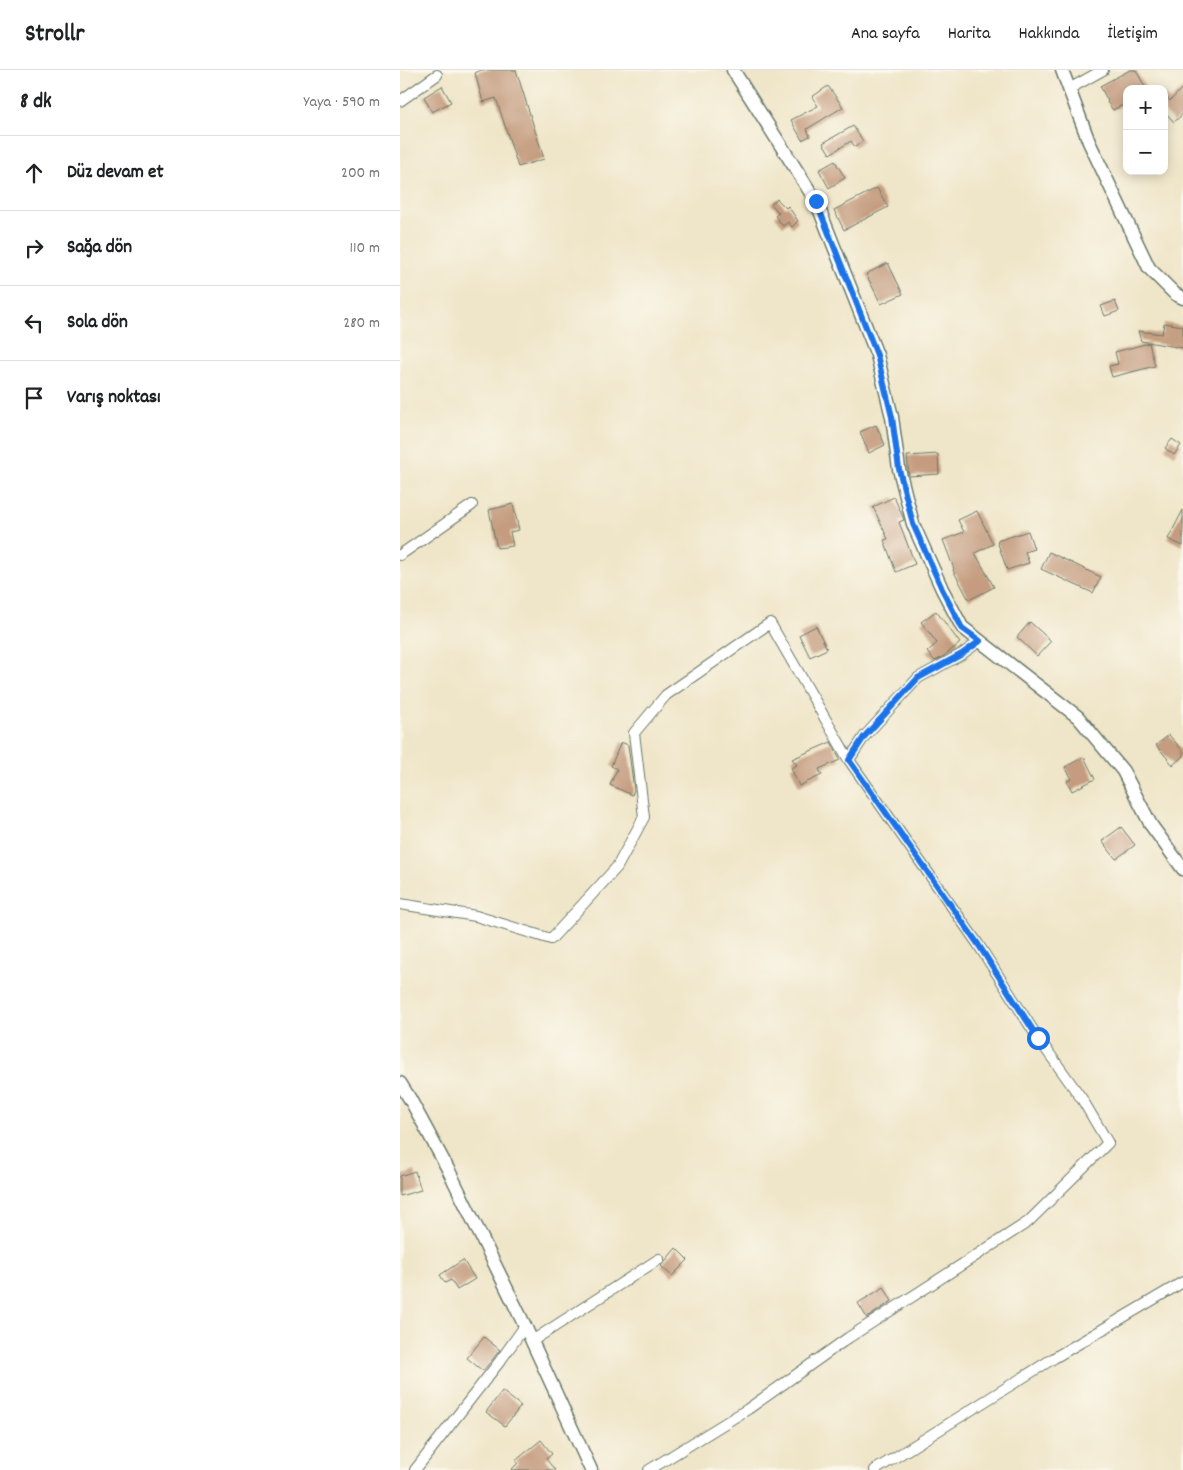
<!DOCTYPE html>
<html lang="tr">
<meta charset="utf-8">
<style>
:root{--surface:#fff;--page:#f2f2f2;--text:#202124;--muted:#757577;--line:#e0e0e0}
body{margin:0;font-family:Dekko,sans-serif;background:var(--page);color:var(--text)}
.controls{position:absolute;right:15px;top:15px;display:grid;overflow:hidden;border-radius:10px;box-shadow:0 2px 12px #0003}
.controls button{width:45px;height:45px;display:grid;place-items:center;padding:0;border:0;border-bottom:1px solid var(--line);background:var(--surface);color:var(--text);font:25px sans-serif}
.stop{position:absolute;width:15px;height:15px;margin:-11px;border:4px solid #1a73e8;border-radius:50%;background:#fff}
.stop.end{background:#1a73e8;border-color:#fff;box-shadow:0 1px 5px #0008}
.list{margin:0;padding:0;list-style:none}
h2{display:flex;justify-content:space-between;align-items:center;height:65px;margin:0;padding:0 20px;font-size:21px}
h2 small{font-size:16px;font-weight:400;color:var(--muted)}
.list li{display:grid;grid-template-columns:32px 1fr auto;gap:15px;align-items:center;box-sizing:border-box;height:75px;padding:0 20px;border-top:1px solid var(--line)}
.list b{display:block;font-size:19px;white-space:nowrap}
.list em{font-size:16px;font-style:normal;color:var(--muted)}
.icon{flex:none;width:28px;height:28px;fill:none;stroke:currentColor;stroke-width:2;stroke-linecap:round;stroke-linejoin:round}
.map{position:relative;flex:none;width:783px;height:1400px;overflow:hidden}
header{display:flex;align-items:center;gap:30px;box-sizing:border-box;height:70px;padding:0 25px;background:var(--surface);border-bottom:1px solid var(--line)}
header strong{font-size:24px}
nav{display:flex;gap:28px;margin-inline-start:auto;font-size:18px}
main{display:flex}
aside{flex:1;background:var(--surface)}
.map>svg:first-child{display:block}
.building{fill:#c59c7f}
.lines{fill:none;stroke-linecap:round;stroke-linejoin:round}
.minor-casing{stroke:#687868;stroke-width:12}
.tertiary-casing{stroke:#687868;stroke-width:15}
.minor{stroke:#fff;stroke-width:10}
.tertiary{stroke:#fff;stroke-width:12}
.route{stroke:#1a73e8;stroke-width:6}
</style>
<header>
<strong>Strollr</strong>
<nav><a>Ana sayfa</a><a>Harita</a><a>Hakkında</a><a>İletişim</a></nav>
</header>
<main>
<aside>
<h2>8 dk<small>Yaya · 590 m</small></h2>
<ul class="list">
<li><svg class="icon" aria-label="ahead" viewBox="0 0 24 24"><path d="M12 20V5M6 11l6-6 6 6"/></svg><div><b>Düz devam et</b></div><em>200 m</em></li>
<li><svg class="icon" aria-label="right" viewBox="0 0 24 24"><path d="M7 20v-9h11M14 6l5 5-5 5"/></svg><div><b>Sağa dön</b></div><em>110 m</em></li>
<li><svg class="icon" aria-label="left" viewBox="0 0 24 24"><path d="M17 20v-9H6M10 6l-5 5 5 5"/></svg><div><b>Sola dön</b></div><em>280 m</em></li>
<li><svg class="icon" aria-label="arrive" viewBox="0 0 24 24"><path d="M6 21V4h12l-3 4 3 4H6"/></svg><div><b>Varış noktası</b></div></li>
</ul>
</aside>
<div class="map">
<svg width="783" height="1400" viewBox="0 0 783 1400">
<rect width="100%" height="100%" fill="#fbf7ec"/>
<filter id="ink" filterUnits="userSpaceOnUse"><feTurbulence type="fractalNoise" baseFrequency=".02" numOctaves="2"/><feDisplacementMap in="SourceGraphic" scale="10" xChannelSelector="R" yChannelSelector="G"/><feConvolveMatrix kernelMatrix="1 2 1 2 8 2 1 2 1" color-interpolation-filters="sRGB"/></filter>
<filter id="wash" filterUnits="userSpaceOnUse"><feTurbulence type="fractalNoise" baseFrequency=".0096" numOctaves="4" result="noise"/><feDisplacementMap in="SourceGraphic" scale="20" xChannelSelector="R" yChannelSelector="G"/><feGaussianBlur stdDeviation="1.12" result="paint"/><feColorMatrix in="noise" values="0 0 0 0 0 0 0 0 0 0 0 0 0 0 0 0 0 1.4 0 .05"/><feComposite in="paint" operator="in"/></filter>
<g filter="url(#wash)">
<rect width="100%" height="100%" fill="#efe5c8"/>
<g id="blocks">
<path class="building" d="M81,0H116L144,89L118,97L96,28L83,32L75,3Z
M730,0H736L746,19H727V33L713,40L707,32L708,31L700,16Z
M42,16L51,32L32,42L24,27Z
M428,16L443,37L407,59L410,66L402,70L391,50L418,36L412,27Z
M783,17V44L774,52L764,41V24L770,31Z
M453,56L463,71L455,77L451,71L430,84L423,73Z
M435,91L445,108L429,118L419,100Z
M477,118L488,137L444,160L434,140Z
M377,129L386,138L388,136L398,151L392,157L388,152L383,156L375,146L379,143L371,134Z
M488,193L503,224L481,234L466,204Z
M715,231L719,241L705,246L701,236Z
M764,253L783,256V278L741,271L738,261L762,264Z
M749,273L755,296L712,307L709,296L718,294L715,282Z
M476,355L485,375L469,383L460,362Z
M772,369L781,375L774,385L765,378Z
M538,384L539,404L509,406L507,386Z
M494,427L502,445L504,450L499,452L515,494L496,502L484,470L488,469L473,437Z
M113,434L119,460L110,462L113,476L97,478L89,440Z
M783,440V476L768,469Z
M577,441L593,474L575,483L594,517L569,530L553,500L554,499L543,470L564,462L558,450Z
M628,461L634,479L625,482L629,493L607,500L597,471Z
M649,482L701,507L693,523L641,499Z
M536,541L560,573L544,586L535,591L527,582L537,573L521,552Z
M630,552L651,571L637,586L617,567Z
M416,556L427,579L410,587L399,565Z
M769,665L783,681V686L773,695L756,675Z
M221,672L228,675L234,720L232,725L210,715L217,699L211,696Z
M431,672L440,690L419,699L422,705L399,716L391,698L397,695L392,689Z
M684,687L695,709L672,721L667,711L672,709L665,697Z
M721,757L735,775L716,789L702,771Z
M15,1101L21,1120L0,1126V1106Z
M276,1178L288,1190L272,1206L261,1196Z
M63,1190L75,1209L57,1220L51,1210L45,1213L40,1205Z
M484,1217L492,1231L467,1248L458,1233Z
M84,1267L100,1280L83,1301L67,1288Z
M102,1321L121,1336L105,1356L86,1342Z
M141,1370L152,1384L146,1389L155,1400H111L118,1393L115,1391Z"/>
</g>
</g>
<g filter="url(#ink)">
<use href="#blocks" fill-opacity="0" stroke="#687868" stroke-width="1"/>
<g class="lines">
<g class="minor-casing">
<path id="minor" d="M669,19L703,0
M0,31L37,5
M0,485L72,435
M0,834L76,846L151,869L217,797L244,747L234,663L266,625L370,553L449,690
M132,1271L259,1189
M15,1400L100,1291L125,1256
M249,1400L348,1339L448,1268L628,1152L708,1073L682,1029L638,968L578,874L449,690L464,667L518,608L562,584L580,571
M475,1400L654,1288L783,1212"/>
</g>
<g class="tertiary-casing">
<path id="tertiary" d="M333,0L416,131L477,285L492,347L499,399L513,454L542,519L562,557L678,647L723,701L751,755L783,799
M662,0L689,72L749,198L775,224L783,228
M0,1013L10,1029L49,1101L125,1256L191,1400"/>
</g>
<use href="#minor" class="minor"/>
<use href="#tertiary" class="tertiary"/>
</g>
</g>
<g class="lines" filter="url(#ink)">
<path class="route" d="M416,131L477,285L492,347L499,399L513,454L542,519L562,558L580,571L562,584L518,608L464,667L449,690L578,874L638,968"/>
</g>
</svg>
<div class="controls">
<button>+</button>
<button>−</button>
</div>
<div class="stop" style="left:638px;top:968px"></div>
<div class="stop end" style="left:416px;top:131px"></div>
</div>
</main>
